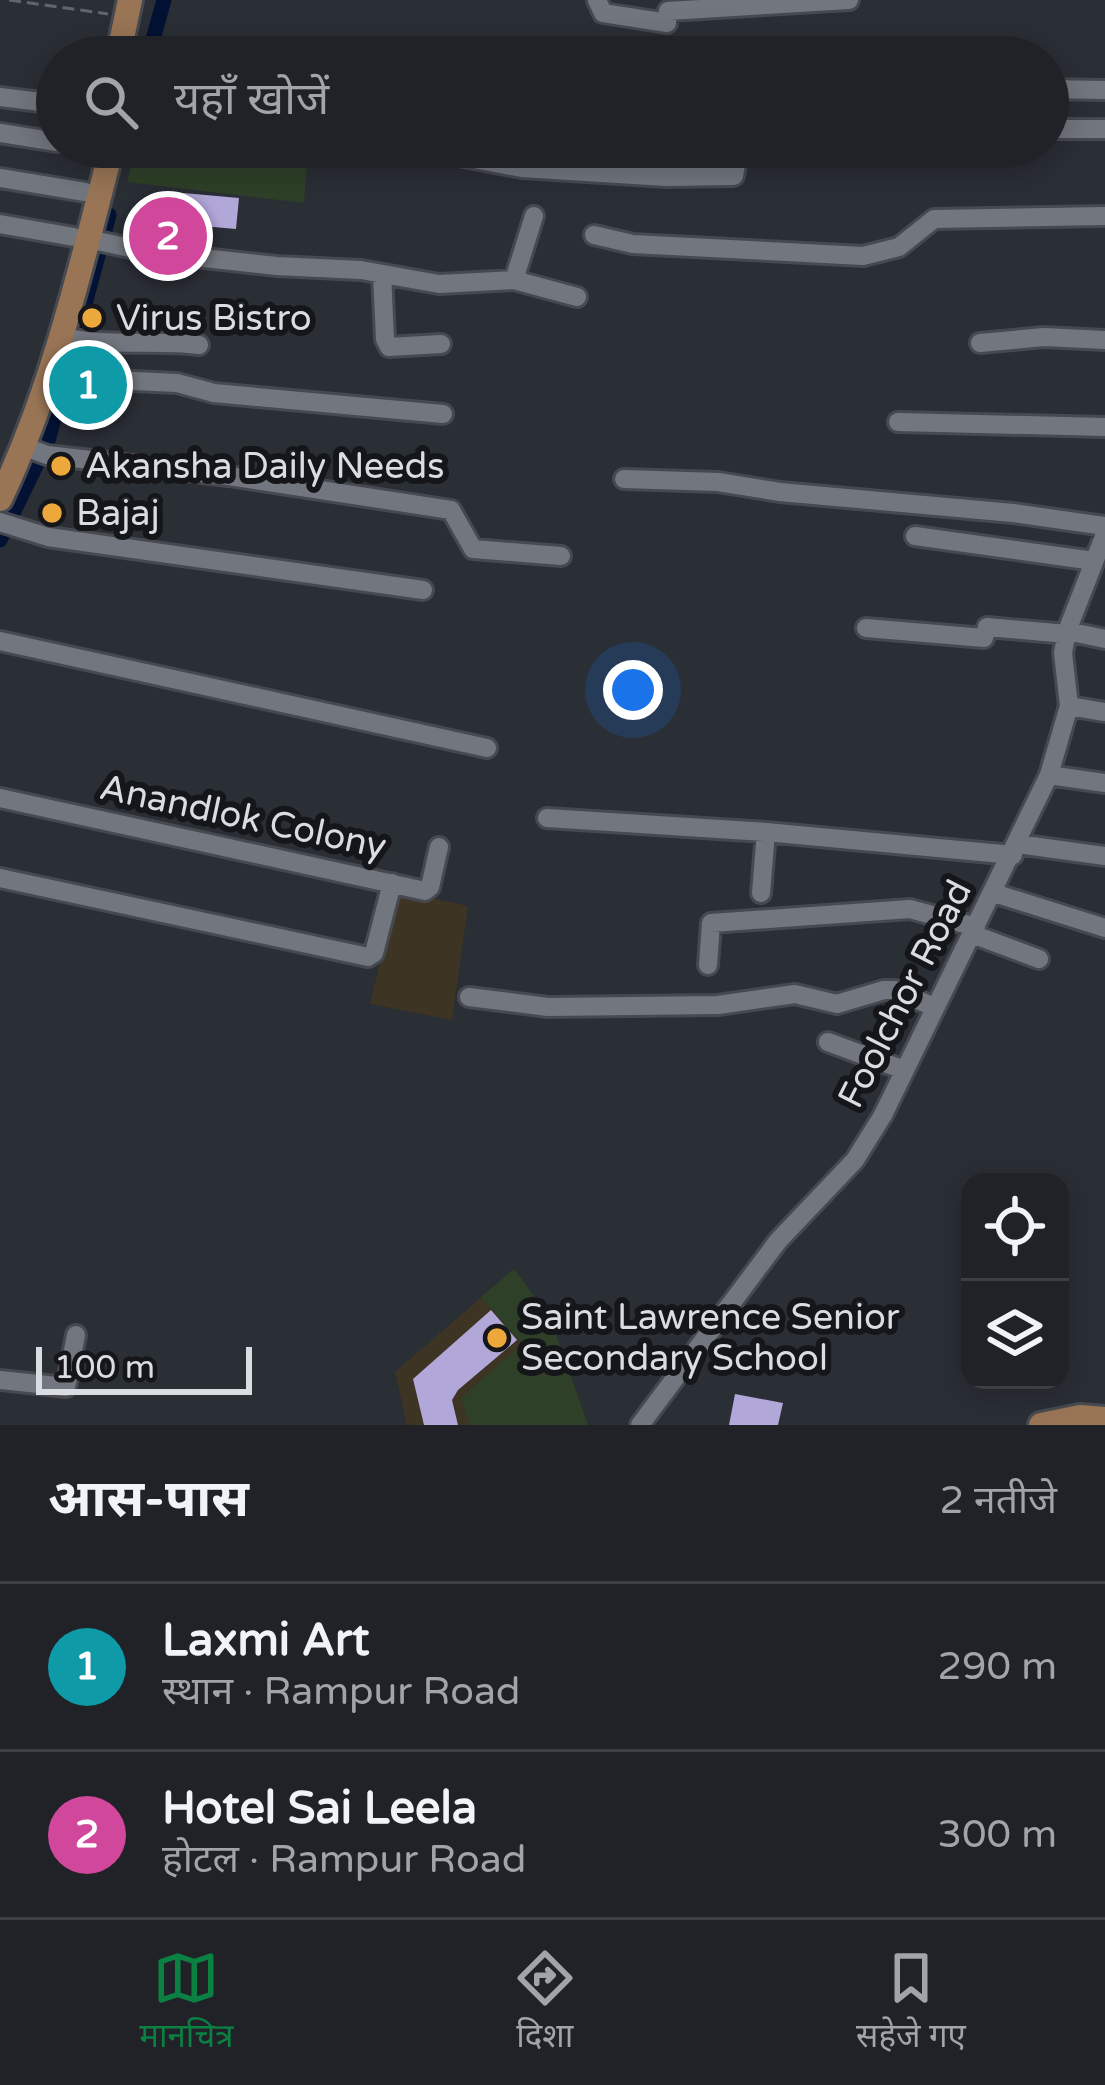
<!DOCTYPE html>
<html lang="hi">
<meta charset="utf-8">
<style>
:root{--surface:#202228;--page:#282a30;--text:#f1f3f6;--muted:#a2a4a8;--line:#3d3f45;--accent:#0b8043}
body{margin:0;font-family:"Varela Round","Noto Sans Devanagari",sans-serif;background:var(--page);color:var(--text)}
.controls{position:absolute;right:36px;bottom:36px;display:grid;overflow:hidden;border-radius:24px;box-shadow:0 6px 30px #0003}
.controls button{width:108px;height:108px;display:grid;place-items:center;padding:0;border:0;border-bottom:3px solid var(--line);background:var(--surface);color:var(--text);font:60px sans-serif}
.scale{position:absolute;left:36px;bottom:30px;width:216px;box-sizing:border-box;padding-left:12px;border:6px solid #d9dce1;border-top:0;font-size:33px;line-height:42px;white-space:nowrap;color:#d9dce1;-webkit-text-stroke:9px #15161a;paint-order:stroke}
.you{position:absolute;left:633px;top:690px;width:42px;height:42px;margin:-30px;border:9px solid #fff;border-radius:50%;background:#1a73e8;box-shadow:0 0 0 18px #1a73e833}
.badge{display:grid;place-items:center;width:78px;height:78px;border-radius:50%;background:var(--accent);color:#fff;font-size:39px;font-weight:700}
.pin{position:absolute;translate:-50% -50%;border:6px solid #fff;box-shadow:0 3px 12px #0006}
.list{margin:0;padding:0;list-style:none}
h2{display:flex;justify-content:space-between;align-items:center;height:156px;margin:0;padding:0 48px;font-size:51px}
h2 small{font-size:39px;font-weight:400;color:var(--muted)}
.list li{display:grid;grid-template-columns:78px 1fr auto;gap:36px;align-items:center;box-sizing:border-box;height:168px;padding:0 48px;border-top:3px solid var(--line)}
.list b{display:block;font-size:45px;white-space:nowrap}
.list p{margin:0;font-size:39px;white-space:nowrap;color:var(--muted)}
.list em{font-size:39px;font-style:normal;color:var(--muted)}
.icon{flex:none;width:66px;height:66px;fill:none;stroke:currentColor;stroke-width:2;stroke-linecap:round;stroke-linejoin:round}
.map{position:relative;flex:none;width:1105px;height:1425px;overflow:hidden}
.search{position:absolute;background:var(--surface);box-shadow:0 6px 30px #0003;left:36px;right:36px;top:36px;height:132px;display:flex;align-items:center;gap:30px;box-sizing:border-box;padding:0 42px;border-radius:66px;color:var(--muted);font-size:45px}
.sheet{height:492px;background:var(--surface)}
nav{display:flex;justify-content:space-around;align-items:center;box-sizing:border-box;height:168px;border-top:3px solid var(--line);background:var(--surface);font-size:33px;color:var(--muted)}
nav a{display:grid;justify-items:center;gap:6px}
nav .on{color:var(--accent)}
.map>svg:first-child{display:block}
.education{fill:#3e3424}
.green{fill:#2e4028}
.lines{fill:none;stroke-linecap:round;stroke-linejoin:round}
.canal{stroke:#031134;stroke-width:15}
.building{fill:#b2a7d9}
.minor-casing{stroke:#464950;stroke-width:24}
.major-casing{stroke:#464950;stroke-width:30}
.path{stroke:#62656c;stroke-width:3;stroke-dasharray:12 6;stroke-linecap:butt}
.minor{stroke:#72767e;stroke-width:18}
.major{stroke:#997556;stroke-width:24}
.poi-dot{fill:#eda83b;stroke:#15161a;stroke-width:4.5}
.labels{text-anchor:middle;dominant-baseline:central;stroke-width:12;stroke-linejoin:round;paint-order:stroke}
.poi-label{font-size:36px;fill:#d9dce1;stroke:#15161a;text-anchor:start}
.street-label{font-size:36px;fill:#d9dce1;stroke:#15161a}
</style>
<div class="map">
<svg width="1105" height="1425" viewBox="0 0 1105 1425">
<rect width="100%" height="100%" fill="#2a2e35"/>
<path class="education" d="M397,890L468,906L452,1020L370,1004Z
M514,1269L550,1318L588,1425H407L395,1372Z"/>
<path class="green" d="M136,147L308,150L304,203L127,182Z
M514,1269L550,1318L588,1425H469L461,1398L522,1344L481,1297Z"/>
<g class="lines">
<path class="canal" d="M148,57L164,0
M0,540L48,441L109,215"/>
</g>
<path class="building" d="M172,192L239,198L236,229L190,225L187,243L147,238L150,221L169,224Z
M491,1310L517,1340L458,1390L452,1400L458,1425H424L413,1379Z
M735,1394L783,1403L778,1425H729Z"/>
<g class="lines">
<g class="minor-casing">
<path id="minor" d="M597,0L603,13L667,23L668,11L849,0
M968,57H1000
M1048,89L1105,90
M0,97L57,104
M1048,129H1105
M0,133L57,142
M94,147H97
M362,147L438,152L522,168L666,177L734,176L739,147
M0,178L85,192
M0,224L74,237
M594,235L633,244L863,256L899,247L934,219L1105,216
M88,239L149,252L277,266L361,270L439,284L514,280L577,297
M382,274L385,339L389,347L441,344
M514,280L534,216
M60,336C104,348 153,339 199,345
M980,343L1044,337L1105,340
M47,377L177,383L214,393L443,414
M898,422L1105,427
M23,446L47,455L229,476L451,510L473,549L561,556
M624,479L718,482L780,492L1013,513L1105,526
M0,522L48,537L423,590
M915,536L1094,561
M866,628L984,638L987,627L1067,634
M1067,631L1105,639
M0,641L487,748
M1069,706L1105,712
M1049,775L1105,783
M0,798L425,891L430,887L439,847
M547,818L766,832L1013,855
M1018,844L1105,856
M0,878L368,957L374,953L392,883
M761,893L766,832
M994,893L1105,928
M972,934L1039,959
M708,965L711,923L910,909L976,927
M469,997L548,1007L718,1005L795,994L837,1004L884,990H895L934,1007
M828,1042L904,1070
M0,1380L66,1387L76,1335
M640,1425L778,1241L855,1160L883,1115L1049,775L1069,706L1063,653L1067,631L1105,534"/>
</g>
<g class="major-casing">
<path id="major" d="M118,57L130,0
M0,499C53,388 81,266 112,147
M1041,1425L1080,1417L1105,1419"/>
</g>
<path class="path" d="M9,0L108,14
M134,151L144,154"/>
<use href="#minor" class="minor"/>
<use href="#major" class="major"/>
</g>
<g class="poi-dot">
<circle cx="92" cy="318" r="12"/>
<circle cx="61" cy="466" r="12"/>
<circle cx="52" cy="513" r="12"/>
<circle cx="497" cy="1338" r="12"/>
</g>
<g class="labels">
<g class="poi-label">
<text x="116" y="318">Virus Bistro</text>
<text x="85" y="466">Akansha Daily Needs</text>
<text x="76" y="513">Bajaj</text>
<text x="521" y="1317">Saint Lawrence Senior<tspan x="521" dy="41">Secondary School</tspan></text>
</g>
<g class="street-label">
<text transform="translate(243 817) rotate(12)">Anandlok Colony</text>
<text transform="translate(905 994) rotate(-63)">Foolchor Road</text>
</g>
</g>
</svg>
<div class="controls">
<button><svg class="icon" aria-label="locate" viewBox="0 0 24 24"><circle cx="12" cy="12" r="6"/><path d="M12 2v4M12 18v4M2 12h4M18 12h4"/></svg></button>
<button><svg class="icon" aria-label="layers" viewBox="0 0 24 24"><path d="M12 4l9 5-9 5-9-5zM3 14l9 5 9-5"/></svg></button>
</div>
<div class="scale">100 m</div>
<div class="you"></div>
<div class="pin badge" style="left:88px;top:385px;background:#0f9aa8">1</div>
<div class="pin badge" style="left:168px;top:236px;background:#d1479c">2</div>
<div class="search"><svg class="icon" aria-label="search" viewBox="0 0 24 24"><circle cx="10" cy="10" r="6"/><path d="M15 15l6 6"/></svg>यहाँ खोजें</div>
</div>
<section class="sheet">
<h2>आस-पास<small>2 नतीजे</small></h2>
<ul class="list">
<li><span class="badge" style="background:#0f9aa8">1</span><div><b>Laxmi Art</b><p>स्थान · Rampur Road</p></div><em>290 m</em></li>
<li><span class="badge" style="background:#d1479c">2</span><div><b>Hotel Sai Leela</b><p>होटल · Rampur Road</p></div><em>300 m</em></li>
</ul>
</section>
<nav>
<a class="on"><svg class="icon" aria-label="map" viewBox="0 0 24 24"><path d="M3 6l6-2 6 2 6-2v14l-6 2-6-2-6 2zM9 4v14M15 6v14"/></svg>मानचित्र</a>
<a><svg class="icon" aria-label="directions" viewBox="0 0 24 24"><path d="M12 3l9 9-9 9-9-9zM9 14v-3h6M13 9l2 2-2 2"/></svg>दिशा</a>
<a><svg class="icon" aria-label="saved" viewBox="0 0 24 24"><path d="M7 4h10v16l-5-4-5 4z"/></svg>सहेजे गए</a>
</nav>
